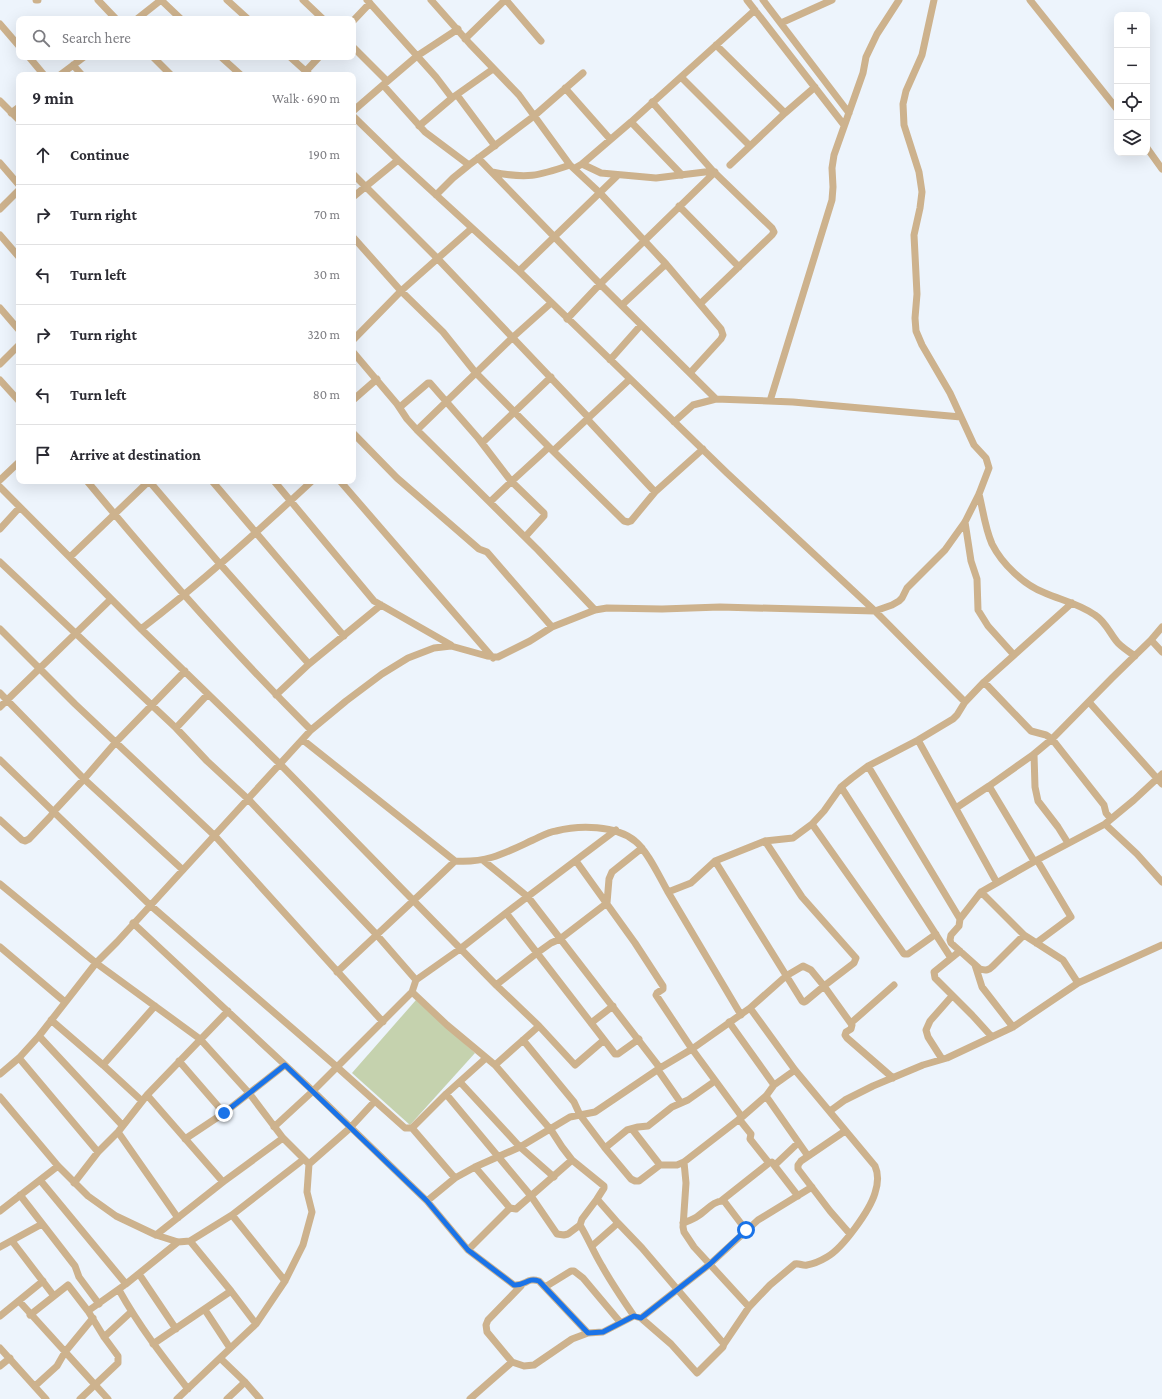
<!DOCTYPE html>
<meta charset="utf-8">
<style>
:root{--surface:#fff;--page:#f7f7f7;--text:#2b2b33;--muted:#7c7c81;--line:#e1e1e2}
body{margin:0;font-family:"Crimson Pro",serif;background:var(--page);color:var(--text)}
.controls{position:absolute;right:12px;top:12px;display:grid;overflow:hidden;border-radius:8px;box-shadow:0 4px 16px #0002}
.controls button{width:36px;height:36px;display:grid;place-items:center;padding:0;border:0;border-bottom:1px solid var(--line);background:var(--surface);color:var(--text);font:20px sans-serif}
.stop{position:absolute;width:12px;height:12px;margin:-9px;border:3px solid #1a73e8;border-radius:50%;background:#fff}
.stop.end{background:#1a73e8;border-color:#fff;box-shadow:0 1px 4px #0008}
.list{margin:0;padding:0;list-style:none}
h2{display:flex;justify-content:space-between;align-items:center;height:52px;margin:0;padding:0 16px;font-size:17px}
h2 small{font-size:13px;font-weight:400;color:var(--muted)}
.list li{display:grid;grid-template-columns:26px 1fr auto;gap:12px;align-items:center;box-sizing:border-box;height:60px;padding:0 16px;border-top:1px solid var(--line)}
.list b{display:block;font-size:15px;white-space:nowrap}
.list em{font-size:13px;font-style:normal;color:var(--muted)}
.icon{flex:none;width:22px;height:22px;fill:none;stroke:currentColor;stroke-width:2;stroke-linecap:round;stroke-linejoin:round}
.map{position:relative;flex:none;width:1162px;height:1399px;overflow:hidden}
.search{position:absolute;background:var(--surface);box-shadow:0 4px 16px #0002;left:16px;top:16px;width:340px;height:44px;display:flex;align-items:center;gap:10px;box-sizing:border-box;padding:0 14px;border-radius:8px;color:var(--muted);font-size:15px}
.panel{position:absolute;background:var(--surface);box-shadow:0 4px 16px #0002;left:16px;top:72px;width:340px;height:412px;border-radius:8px}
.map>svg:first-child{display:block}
.green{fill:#c5d2ae}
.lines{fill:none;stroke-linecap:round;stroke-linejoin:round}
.minor{stroke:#cdb28d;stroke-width:7}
.route{stroke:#1a73e8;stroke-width:5}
</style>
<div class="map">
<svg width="1162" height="1399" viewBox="0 0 1162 1399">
<rect width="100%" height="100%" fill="#edf4fc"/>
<path class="green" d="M416,1000L475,1053L410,1125L352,1073Z"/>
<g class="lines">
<path class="minor" d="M36,0H38
M98,0L116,19
M227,0L248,19
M303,0L323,19
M367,0L436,77L452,98
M431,0L470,44L519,95L570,165L600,193L666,264L721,329L723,335L721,339L690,373
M506,0L541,41
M747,0L844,125
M763,0L849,113
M1030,0L1117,109
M137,19L161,0L181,19
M353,21L370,3
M781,23L832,0
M0,24L19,46
M465,39L505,0
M716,45L785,113
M353,47L387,81
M29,57L44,75
M153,57L171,75
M221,57L241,75
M290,57L310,75
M73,65L82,75
M306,71L319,57
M60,75L84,57
M681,77L750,146
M383,85L417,56L458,29
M565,88L610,139
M457,95L495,146
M0,101L19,120
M652,102L713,171L772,228L774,232L772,235L700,304
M353,111L383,85L425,132L469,165L534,116L583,73
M11,113L19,107
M353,116L398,160L519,271L727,473L875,611L965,702
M631,122L682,175
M419,126L452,98L493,69
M1147,148L1162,169
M478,158L600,284L716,399
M0,163L19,185
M582,164L601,173L656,178L713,171
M730,165L785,113L815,87
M575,168L582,164L631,122L755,10
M492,172C527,179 538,176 570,165
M353,174L437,258L589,418
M436,195L453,178L469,165
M353,197L398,160
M679,206L739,267
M0,209L19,190
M0,235L19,257
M353,237L401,291L443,332L475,372L553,451L624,521L628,522L631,521L655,492L703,449
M519,271L617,176
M622,305L666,264
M0,308L19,330
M567,319L600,284L715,172
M353,340L401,291L472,228
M353,352L397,404L407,419L417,430L538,550L595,610
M610,360L641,325
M0,364L19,345
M0,380L19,401
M353,400L377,379
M770,401L832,200L833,187L832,168L834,155L863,73L866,57L877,34L899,0
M400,407L428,383H430L478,438L511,481L544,513V516L525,537
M588,420L655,492
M674,422L693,405L716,399L793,402L961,417
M417,430L512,338L551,303
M353,433L397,478L479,549L487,552L552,627
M482,443L551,377
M553,451L630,379
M0,480L19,462
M87,481C158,567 232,651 311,730
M149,481L220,564L309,664
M212,481L344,636
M274,481L374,601L451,645
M340,481L493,658
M0,487L141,629L280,764L496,985L539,1026L575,1065L604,1040
M979,494C983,510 985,528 992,544C1002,564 1024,585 1045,593C1061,600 1080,604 1095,615C1106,622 1110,634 1118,643C1123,648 1129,652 1135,656
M490,502C509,483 529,466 549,447
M965,522L971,561L977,579L978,610L988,626L1014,655
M0,529L20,507
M70,557L149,481
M0,562L176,728L207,761L248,799L376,934L416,980
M0,629L75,704L215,836L383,1022
M141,629C201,583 257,532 312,481
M1151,640L1162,652
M984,682L1031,731L1046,735L1052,739L1104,805L1106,813L1111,819
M0,693L84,779L183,870
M276,695L309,664L381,605
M1089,702L1162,784
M0,707L111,599
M176,728L208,694
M303,740L455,861
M918,740L997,883
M1034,754L1035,787L1038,801L1058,827L1068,843
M0,760L150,905L337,1067L405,1128H412L446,1094L486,1058
M868,766L960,919
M841,787L951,958
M956,808L989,786
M0,820L22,840L25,841L29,839L50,817L56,809L84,779L116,742L185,671
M812,824L904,954H908L936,934
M1105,824L1137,854L1162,882
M484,861L528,897L660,1068
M576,861L635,943L663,986V989L657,993L656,995L692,1049L742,1117
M715,861L802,1001L804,1002L806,1001L824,986L852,1025L851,1029L846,1032L845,1035L847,1038L893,1078
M1034,861L989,786L1034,754L1052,739L1112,678L1151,640L1162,627
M0,884L96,963L200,1039L249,1093L283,1138L309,1164
M668,892L741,1015
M981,892L1024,935
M506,913L616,830
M133,923L313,1091L427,1201L468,1250L514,1285C526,1286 527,1277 539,1281L588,1333
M1036,943L1071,917L1037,860
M0,947L65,1002
M960,951L934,972L935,978L972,1015L992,1037
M975,965L982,987L1013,1027
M337,972C376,935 416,899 455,861C488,863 505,853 533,840C540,837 548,832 556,831C579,825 616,825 635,841C647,850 660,878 668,892L691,883L715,861L765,841L793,838L812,824L824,811L841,787L852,778L868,766L918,740L953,719L957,715L965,702L984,682L1072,603
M1078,983L1063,960L1024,935L993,966C989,970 986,971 980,969L951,943L950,940L951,935L959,926L960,919L981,892L1037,860L1105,824L1134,800L1162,774
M496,985L537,953L615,1054H618L639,1039
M412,992L447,1025L495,1065L551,1130L562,1147L572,1160L516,1209L510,1208L468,1250
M51,1020L103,1065L142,1101
M729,1022L774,1085
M591,1023L613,1006
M851,1023L894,985
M39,1036L122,1125
M523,1040L574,1102L580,1115L605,1148L631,1179L635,1181H639L660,1165H677L684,1162L742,1117L766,1096L774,1085L795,1070
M19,1058L98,1152
M942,1059L928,1037L926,1030L930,1021L952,996
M179,1061L224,1113
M103,1065L155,1006
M495,1065L539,1026
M658,1070L681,1103
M0,1074L19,1058L39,1036L96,963L117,942L311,730L346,701L382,674L408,658L434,648L451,646L487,656L498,657L530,641L552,627L595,610L607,608L662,609L720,607L875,611L892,605L899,601L902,598L907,588L945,550L965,522L979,494L989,468L986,458L974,445L950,393L922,345L916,331L915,318L917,294L914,235L920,208L922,192L919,172L904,125L903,104L906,91L922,55L934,0
M460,1082L520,1147L554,1177
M446,1094L531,1196L557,1234L564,1235L568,1234L580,1225L582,1219L597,1199
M147,1095L223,1182
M766,1096L808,1156
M0,1097L58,1166L88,1196L116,1216L156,1235L178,1242L190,1241L231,1291L256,1324L220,1358L245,1382L260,1399
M830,1111L845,1100L873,1086L923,1065L947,1058L1013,1027L1078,983L1162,945
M739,1119L751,1134L750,1139L769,1163
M274,1127L313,1091L412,992L416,980L460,949L506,913L537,953L551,943L560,939L607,903L609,879L612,872L642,848
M412,1128L455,1178
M632,1129L660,1165
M845,1131L801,1161L798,1165V1169L830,1211L850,1234
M118,1132L178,1218
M185,1139L224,1113L285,1065
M605,1148L627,1130L638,1127L648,1126L672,1107L688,1100L715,1081
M572,1160L604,1186V1188L597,1199L618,1223L642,1248L724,1344
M684,1162L686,1183L683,1227L684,1232L694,1247L749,1307
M774,1165L798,1196
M475,1167L510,1208
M40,1180L126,1284
M74,1183L98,1152L118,1132L147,1095L228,1011
M20,1195L75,1266L79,1277L99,1304
M427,1201L455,1178L475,1167L520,1147L570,1117L595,1112L660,1068L692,1049L750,1008L786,976L803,966L811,970L824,986L854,963L856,958L802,897L765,841
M721,1201L769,1163L772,1162L774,1165L777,1163L798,1143
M0,1211L58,1166
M232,1215L285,1281
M683,1223C688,1221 694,1219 698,1216C706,1211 714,1200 724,1201L746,1230
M580,1225C588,1238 594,1253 602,1266C612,1284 623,1300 634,1316
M156,1235L223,1182L283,1138
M12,1241L54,1296
M190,1241L232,1215L304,1159
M592,1246L618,1223
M0,1247L42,1224
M139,1274L176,1329
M545,1287L571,1271H574L583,1278L620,1322
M119,1290C139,1326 163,1357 188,1389
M19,1301L108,1399
M205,1310L230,1348
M88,1311L126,1284L178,1242
M30,1315L68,1285L88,1311L104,1337L118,1356V1363L80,1399
M0,1316L43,1281
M641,1318L710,1264L758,1220L812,1187
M256,1324L285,1281L303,1245L312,1212L307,1192L309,1164L350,1128L374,1102
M104,1337L131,1312
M153,1344L231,1291
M0,1348L46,1399
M512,1362L487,1332L486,1325L488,1320L521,1286
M0,1366L10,1358
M35,1386L57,1366L65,1352L93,1318
M177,1399L220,1358
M227,1399L245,1382
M470,1399L512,1362L524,1366L534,1365L572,1339L588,1333L603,1332L634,1316L641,1318L671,1344L697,1373L723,1347L724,1344L749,1307L770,1285L795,1264C799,1263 803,1266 807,1265C813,1264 822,1260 827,1257C843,1248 870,1210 875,1193C878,1184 879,1175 875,1166L795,1070L750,1008"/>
</g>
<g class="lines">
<path class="route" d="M224,1113L285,1065L427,1201L468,1250L514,1285C526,1286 527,1277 539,1281L588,1333L603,1332L634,1316L641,1318L710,1264L746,1230"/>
</g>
</svg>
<div class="controls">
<button>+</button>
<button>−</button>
<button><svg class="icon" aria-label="locate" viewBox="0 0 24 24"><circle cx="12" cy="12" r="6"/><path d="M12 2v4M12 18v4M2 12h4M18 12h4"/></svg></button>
<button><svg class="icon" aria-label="layers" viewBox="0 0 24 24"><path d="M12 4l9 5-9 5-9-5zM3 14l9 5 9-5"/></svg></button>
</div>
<div class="stop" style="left:746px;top:1230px"></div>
<div class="stop end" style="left:224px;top:1113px"></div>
<div class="search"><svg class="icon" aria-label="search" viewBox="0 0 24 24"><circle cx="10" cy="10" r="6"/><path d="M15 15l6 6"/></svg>Search here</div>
<section class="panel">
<h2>9 min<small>Walk · 690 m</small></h2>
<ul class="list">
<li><svg class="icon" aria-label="ahead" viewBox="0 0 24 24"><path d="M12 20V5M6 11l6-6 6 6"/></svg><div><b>Continue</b></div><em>190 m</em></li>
<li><svg class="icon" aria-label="right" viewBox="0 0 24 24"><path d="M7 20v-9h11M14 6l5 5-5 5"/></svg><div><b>Turn right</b></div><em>70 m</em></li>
<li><svg class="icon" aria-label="left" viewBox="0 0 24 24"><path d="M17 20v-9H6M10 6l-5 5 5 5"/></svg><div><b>Turn left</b></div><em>30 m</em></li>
<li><svg class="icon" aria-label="right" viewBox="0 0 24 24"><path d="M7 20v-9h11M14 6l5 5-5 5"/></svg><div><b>Turn right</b></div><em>320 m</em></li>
<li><svg class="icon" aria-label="left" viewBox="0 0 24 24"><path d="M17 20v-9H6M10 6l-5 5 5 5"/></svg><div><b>Turn left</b></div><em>80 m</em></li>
<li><svg class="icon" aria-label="arrive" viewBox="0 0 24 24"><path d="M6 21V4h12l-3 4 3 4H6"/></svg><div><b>Arrive at destination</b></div></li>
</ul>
</section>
</div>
